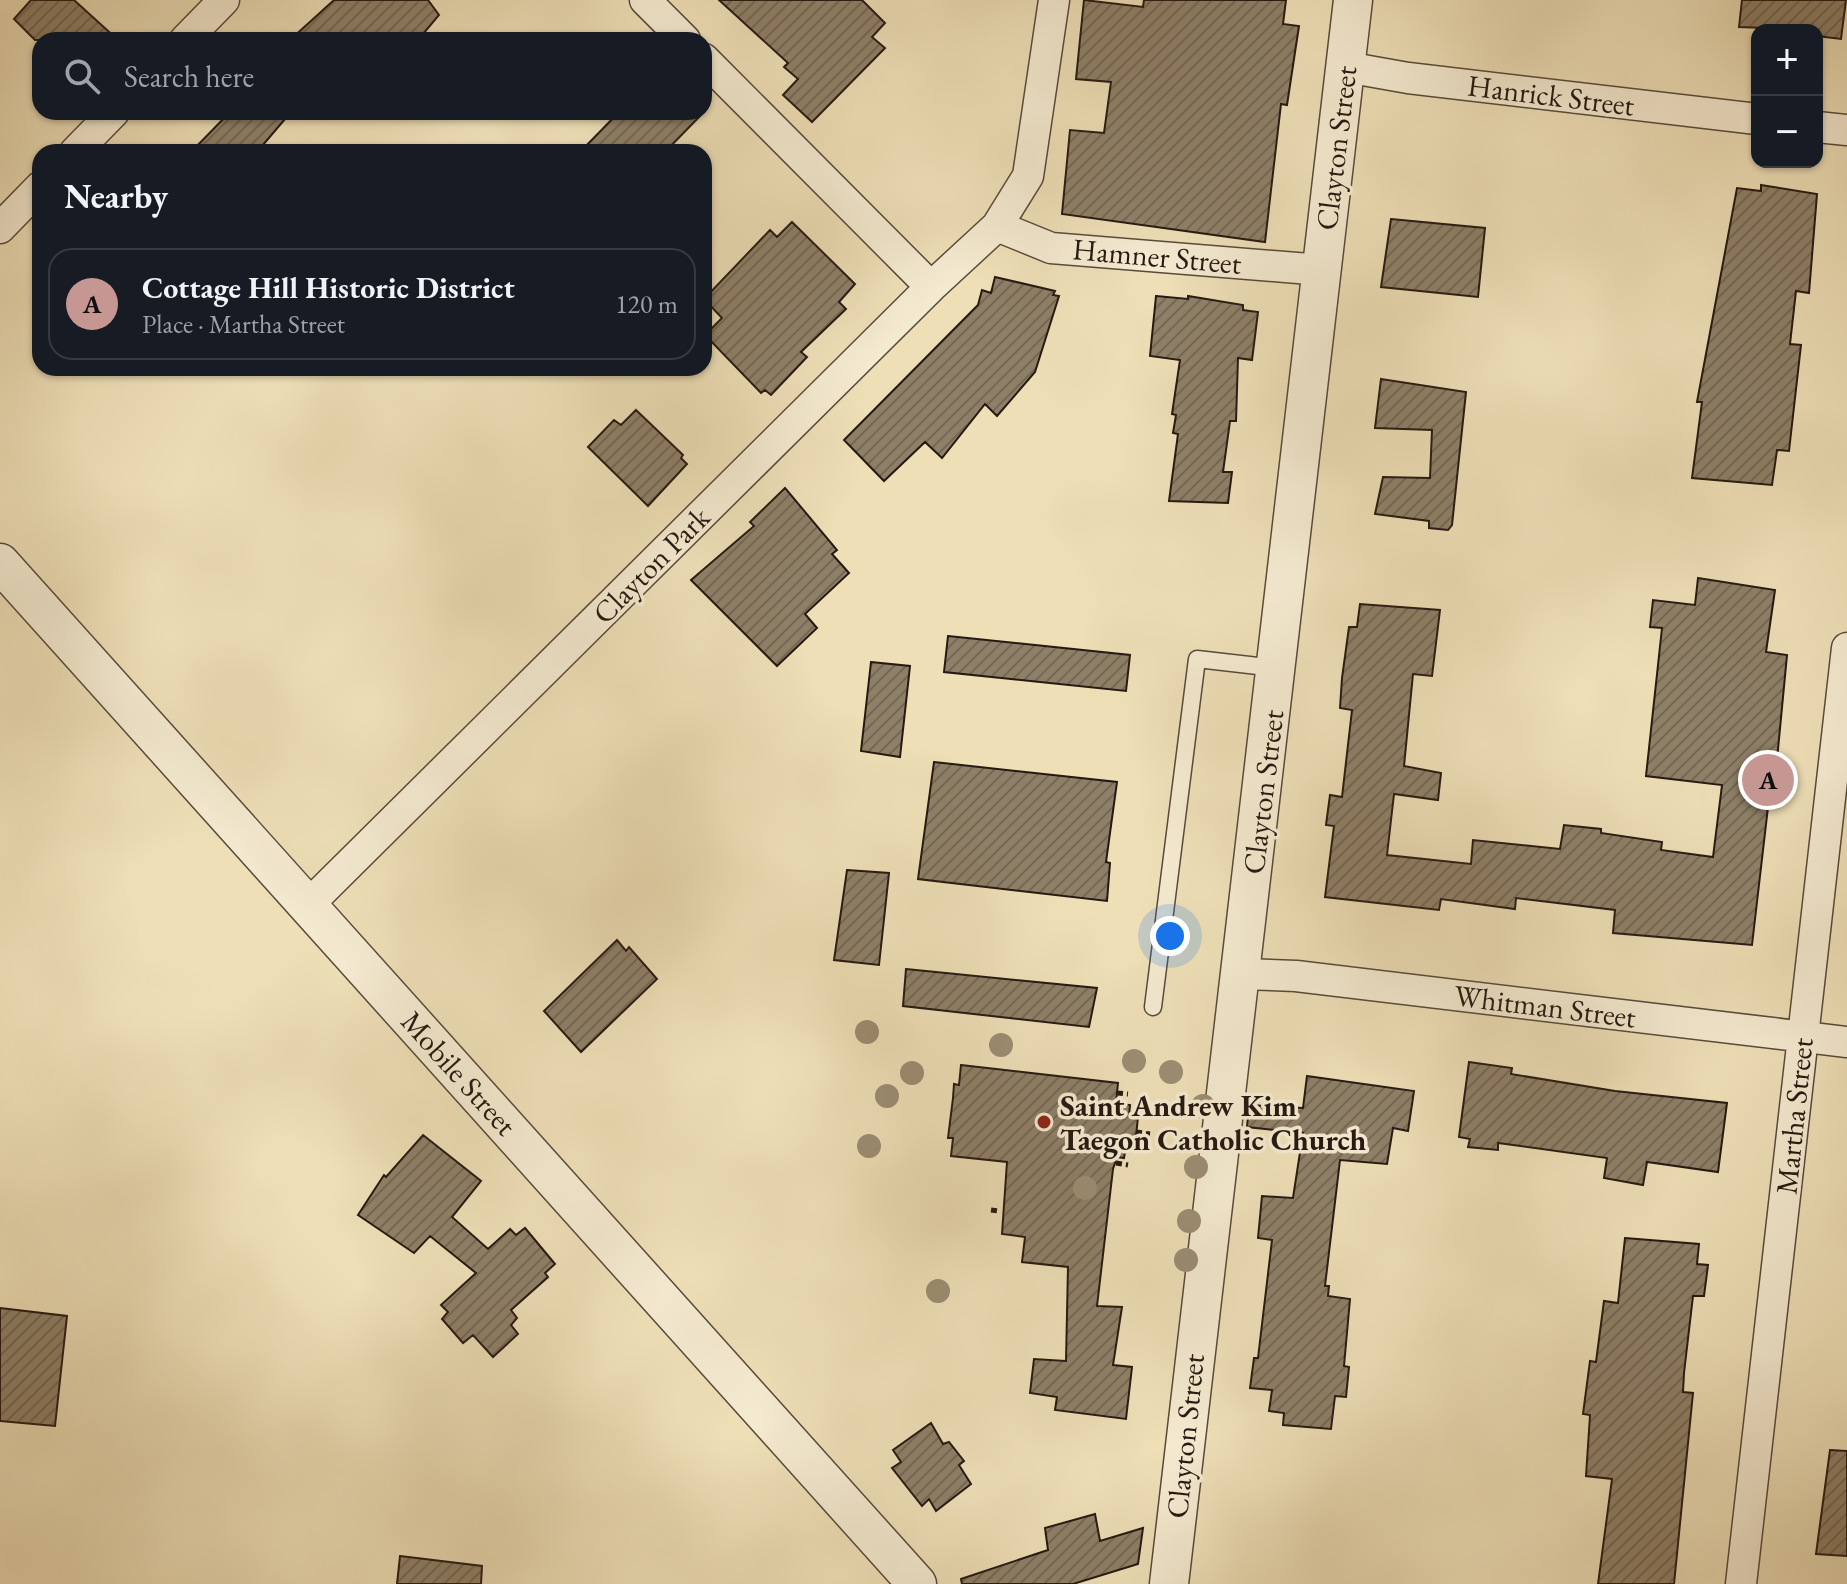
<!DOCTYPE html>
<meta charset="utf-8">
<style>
:root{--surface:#171b24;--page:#20242c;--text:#f1f3f6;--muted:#9ea1a6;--line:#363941;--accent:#c59692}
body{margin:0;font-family:"EB Garamond",serif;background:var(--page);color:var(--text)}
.controls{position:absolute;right:24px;top:24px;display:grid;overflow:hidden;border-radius:16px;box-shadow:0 2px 6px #0004}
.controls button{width:72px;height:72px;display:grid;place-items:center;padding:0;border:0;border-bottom:2px solid var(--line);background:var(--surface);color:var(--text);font:40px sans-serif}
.you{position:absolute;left:1170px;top:936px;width:28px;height:28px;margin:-20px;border:6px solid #fff;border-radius:50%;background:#1a73e8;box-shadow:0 0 0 12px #1a73e833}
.badge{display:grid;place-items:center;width:52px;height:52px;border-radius:50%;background:var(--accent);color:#111;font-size:26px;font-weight:700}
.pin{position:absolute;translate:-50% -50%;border:4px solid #fff;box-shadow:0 2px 8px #0006}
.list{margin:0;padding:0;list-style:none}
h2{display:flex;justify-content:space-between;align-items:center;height:104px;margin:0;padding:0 32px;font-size:34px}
h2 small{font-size:26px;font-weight:400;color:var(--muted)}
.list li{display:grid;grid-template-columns:52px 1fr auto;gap:24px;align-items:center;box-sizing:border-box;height:112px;margin:0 16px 16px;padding:0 16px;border:2px solid var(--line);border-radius:24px}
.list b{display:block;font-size:30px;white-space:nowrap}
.list p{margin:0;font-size:26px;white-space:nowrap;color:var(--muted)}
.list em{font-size:26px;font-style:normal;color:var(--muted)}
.icon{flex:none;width:44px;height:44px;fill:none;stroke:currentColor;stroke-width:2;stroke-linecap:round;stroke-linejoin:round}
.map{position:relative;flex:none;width:1847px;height:1584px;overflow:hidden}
.search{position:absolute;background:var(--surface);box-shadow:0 2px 6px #0004;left:32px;top:32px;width:680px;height:88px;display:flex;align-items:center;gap:20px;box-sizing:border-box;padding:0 28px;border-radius:24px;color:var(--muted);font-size:30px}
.panel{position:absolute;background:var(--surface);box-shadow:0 2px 6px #0004;left:32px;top:144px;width:680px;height:232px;border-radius:24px}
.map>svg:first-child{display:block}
.building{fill:url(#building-hatch);stroke:#261912;stroke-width:2}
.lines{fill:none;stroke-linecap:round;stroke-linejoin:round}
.service-casing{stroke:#584a3b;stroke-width:19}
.minor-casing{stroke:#584a3b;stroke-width:33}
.tertiary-casing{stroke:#584a3b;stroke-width:41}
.path{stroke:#261912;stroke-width:5;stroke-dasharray:6 4;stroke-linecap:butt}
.service{stroke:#f4ead0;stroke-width:16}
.minor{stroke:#f4ead0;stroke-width:30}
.tertiary{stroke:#f4ead0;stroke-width:38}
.tree{fill:#9c8d73}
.poi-dot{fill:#8f2418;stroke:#f4ead0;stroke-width:3}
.labels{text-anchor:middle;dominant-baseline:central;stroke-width:7;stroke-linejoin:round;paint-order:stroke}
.street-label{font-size:30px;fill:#261912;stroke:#f4ead0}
.poi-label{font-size:30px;font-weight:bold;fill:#261912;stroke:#f4ead0;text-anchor:start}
</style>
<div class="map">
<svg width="1847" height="1584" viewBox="0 0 1847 1584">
<defs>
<pattern id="building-hatch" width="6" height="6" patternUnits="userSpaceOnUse" patternTransform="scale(2)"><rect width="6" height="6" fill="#8e8068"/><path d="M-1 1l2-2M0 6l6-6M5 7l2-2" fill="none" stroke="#746854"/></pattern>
</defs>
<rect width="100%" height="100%" fill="#eedfb7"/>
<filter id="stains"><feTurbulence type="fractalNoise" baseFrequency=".0025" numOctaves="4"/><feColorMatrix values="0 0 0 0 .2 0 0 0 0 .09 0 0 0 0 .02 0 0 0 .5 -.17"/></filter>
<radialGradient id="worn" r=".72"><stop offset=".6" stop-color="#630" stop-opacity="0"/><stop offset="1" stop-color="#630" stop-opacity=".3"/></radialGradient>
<path class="building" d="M31,0H74L118,40H35L14,19Z
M334,0H428L439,15L418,40H290Z
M719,0H862L885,23L872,37L885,48L812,122L783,95L798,79L784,67L788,63Z
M1084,0L1143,7L1144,0H1286L1283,24L1299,26L1287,105L1281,104L1265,242L1062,214L1070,130L1104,133L1111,82L1076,79Z
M1742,0H1846L1841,39L1817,36V30L1739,27Z
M230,112H291L257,152H191Z
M619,112H704L665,152H580Z
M1761,185L1817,194L1809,293L1796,291L1790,344L1801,345L1789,451L1777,450L1772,485L1692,478L1702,402H1697L1737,188L1761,191Z
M1391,219L1485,228L1478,297L1381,287Z
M792,222L855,284L839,302L846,309L801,352L807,357L771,395L765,390L761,393L705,335L722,318L704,299L770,230L777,237Z
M995,277L1055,291L1053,295L1059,296L1035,372L997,416L985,404L942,458L925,442L884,481L844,440L978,305L982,290L991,293Z
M1156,296L1188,299V296L1243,305V310L1258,312L1252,360L1238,358L1236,421H1230L1223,472H1232L1228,503L1169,501L1178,434L1173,433L1176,415L1172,414L1180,360L1150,356Z
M1381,379L1466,392L1452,525L1448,530L1429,528V521L1375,514L1383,477L1430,478L1432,430L1375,428Z
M636,410L683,455L681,458L687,464L648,506L588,447L614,420L621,425Z
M785,488L837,550L832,554L849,573L805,614L817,628L777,666L691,580L754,526L750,522Z
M1698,578L1775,590L1766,652L1787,655L1774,791L1770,790L1752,945L1613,933L1615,910L1516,898L1515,909L1441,899L1439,910L1325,897L1334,826L1326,825L1330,795L1342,797L1352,710L1340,708L1342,678L1349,627H1357L1360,604L1440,610L1432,676L1413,674L1404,766L1441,773L1438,800L1394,794L1387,855L1471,864L1473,840L1560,849L1564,825L1601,829V833L1662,842L1661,850L1713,857L1722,785L1646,776L1662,628L1650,627L1653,600L1695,605Z
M948,636L1130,655L1126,691L944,672Z
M871,662L910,666L900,757L861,751Z
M934,762L1117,782L1106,862L1110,863L1107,901L918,879Z
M847,870L889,873L879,965L834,960Z
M617,940L626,951L629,947L657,979L581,1052L544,1011Z
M906,969L1097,988L1089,1027L903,1006Z
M1469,1062L1512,1068L1511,1074L1615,1091L1727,1103L1718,1172L1647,1162L1643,1185L1604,1178L1607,1158L1498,1143V1150L1468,1147L1470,1139L1459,1137Z
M961,1065L1118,1083L1116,1103L1130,1105L1129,1116L1138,1117L1135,1146H1126L1124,1158L1117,1157L1113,1169L1097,1306L1122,1307L1113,1365L1132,1367L1126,1419L1055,1410L1057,1397L1030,1393L1034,1359L1066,1361L1068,1267L1022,1262L1025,1237L1002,1234L1007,1162L951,1156L953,1138H948L953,1098L954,1084L959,1085Z
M1307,1076L1414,1091L1408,1131L1393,1128L1387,1164L1340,1160L1325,1286H1329L1328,1296L1350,1299L1344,1366L1349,1367L1346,1397L1335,1396L1331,1429L1283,1425L1284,1413L1269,1411L1272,1390L1250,1388L1254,1358H1258L1272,1240L1258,1238L1262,1196L1293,1198L1303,1133L1247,1127L1249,1105L1303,1108Z
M423,1135L481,1181L452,1217L488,1249L510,1229L516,1235L525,1228L555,1264L545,1273L548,1277L511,1310L517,1318L511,1325L518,1334L493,1357L473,1335L463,1343L442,1319L448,1312L441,1305L476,1273L430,1236L414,1253L358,1215L384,1175L386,1177Z
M1625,1238L1699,1244L1697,1264L1708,1265L1704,1296H1693L1684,1373L1683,1392L1693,1393L1674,1584H1598L1612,1479L1586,1476L1590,1415L1583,1414L1590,1361L1596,1362L1604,1301L1618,1303Z
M0,1308L67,1316L55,1426L0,1421Z
M931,1423L943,1444L949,1442L964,1461L959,1465L971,1484L936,1511L929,1499L922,1506L892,1468L901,1462L893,1450Z
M1830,1450L1847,1451V1556L1816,1554Z
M1095,1514L1100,1541L1143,1528L1138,1564L1073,1584H962L961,1579L1048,1550L1045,1528Z
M400,1556L482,1566L481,1584H397Z"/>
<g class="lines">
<g class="service-casing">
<path id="service" d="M1153,1007L1197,659L1275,668"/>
</g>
<g class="minor-casing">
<path id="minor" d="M645,0L685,40
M185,40L224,0
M704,59L931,287
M1346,67L1408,78L1757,119
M1817,127L1847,130
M75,152L114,112
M997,226L1051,248L1322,270
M0,228L40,187
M308,905L931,287L997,226L1028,176L1054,0
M1242,974L1296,976L1847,1042
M1741,1584L1847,648"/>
</g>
<g class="tertiary-casing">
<path id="tertiary" d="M0,563L917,1584
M1169,1584L1353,0"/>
</g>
<path class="path" d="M1117,1093L1128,1094
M1136,1132L1150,1134
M1116,1163L1128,1165
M991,1210L998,1211"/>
<use href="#service" class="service"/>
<use href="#minor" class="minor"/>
<use href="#tertiary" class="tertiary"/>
</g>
<g class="tree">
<circle cx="867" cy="1032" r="12"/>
<circle cx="1001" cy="1045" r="12"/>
<circle cx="1134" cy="1061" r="12"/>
<circle cx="1171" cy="1072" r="12"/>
<circle cx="912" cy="1073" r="12"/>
<circle cx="887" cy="1096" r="12"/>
<circle cx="1203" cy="1106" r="12"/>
<circle cx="869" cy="1146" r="12"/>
<circle cx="1196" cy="1167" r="12"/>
<circle cx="1085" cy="1188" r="12"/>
<circle cx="1189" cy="1221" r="12"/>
<circle cx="1186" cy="1260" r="12"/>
<circle cx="938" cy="1291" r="12"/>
</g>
<circle class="poi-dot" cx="1044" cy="1122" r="8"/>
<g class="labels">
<g class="street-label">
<text transform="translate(1551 95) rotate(7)">Hanrick Street</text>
<text transform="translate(1336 148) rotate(-83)">Clayton Street</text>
<text transform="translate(1157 256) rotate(5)">Hamner Street</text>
<text transform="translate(651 565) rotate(-45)">Clayton Park</text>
<text transform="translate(1263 792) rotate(-83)">Clayton Street</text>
<text transform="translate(1545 1006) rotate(7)">Whitman Street</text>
<text transform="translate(459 1073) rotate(48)">Mobile Street</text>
<text transform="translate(1794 1116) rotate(-84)">Martha Street</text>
<text transform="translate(1185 1436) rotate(-84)">Clayton Street</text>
</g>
<g class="poi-label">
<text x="1060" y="1105">Saint Andrew Kim<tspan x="1060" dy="34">Taegon Catholic Church</tspan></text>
</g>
</g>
<rect width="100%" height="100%" filter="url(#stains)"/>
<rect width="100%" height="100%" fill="url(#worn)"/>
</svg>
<div class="controls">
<button>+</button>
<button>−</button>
</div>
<div class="you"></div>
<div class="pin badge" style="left:1768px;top:780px">A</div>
<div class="search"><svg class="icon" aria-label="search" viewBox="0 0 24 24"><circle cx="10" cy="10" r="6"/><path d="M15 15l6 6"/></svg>Search here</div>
<section class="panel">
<h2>Nearby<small></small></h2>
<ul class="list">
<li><span class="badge">A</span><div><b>Cottage Hill Historic District</b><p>Place · Martha Street</p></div><em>120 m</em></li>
</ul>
</section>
</div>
